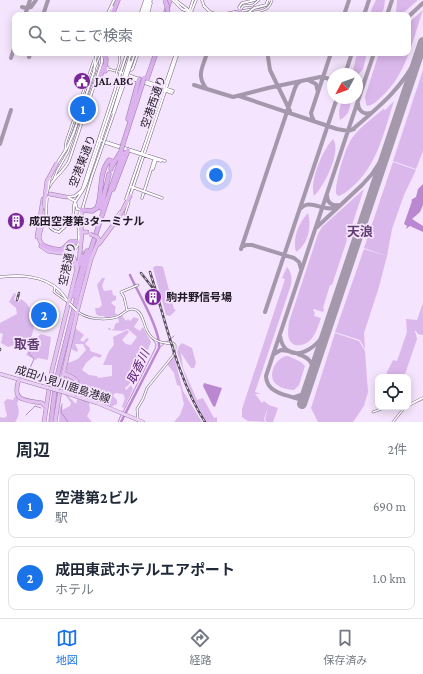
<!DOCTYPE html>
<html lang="ja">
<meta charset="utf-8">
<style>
:root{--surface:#fff;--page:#f6f6f7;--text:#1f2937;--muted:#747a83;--line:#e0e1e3;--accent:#1a73e8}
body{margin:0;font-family:"Crimson Pro","Noto Sans JP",serif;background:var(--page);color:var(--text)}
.controls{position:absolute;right:12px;bottom:12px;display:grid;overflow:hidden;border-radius:8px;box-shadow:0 2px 10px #0003}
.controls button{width:36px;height:36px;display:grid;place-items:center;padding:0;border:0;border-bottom:1px solid var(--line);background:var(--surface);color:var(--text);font:20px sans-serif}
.compass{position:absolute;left:327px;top:68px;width:36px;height:36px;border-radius:50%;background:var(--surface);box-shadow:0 2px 10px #0003;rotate:229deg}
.you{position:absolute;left:216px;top:175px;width:14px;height:14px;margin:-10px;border:3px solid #fff;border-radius:50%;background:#1a73e8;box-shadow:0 0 0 6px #1a73e833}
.badge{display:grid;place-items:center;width:26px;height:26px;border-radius:50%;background:var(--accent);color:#fff;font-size:13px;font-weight:700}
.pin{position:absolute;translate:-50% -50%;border:2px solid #fff;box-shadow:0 1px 4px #0006}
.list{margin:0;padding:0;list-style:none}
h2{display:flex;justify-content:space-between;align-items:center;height:52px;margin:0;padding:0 16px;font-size:17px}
h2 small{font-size:13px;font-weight:400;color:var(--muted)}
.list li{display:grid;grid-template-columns:26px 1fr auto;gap:12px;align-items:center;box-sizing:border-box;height:64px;margin:0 8px 8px;padding:0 8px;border:1px solid var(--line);border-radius:8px}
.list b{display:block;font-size:15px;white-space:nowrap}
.list p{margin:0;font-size:13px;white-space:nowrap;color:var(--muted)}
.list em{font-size:13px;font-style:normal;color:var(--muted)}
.icon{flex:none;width:22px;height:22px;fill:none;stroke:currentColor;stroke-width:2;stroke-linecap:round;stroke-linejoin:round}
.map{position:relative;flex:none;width:423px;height:422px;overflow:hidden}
.search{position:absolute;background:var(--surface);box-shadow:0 2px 10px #0003;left:12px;right:12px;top:12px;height:44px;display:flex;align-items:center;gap:10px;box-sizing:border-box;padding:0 14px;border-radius:8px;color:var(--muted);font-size:15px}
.sheet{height:196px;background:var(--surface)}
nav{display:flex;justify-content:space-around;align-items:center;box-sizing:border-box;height:56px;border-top:1px solid var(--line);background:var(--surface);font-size:11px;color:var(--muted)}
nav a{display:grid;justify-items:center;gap:2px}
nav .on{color:var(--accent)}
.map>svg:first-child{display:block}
.green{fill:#dbb8ec}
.water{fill:#ba88d1}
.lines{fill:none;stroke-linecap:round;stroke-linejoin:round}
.stream{stroke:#ba88d1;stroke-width:1}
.river{stroke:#ba88d1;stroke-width:2.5}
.taxiway{stroke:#a698ac;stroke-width:4}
.runway{stroke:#a698ac;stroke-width:10}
.motorway-tunnel{stroke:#cbbbd2;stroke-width:4;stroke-dasharray:4 2;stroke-linecap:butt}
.minor-casing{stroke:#786681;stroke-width:2.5}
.tertiary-casing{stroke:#786681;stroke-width:3}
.primary-casing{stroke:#9b7ca8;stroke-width:4}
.trunk-casing{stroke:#9b7ca8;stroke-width:4.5}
.motorway-casing{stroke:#9b7ca8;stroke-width:5}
.minor{stroke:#fff;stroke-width:1.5}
.tertiary{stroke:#fff;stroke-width:2}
.primary{stroke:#ead1f5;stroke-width:3}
.trunk{stroke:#e3c2f2;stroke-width:3.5}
.motorway{stroke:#dcb2ef;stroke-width:4}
.rail-casing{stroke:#574c5b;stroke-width:2.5}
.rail{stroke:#f5e4fd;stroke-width:1;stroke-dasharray:3;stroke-linecap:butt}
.minor-bridge-casing{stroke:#786681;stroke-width:2.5;stroke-linecap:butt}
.tertiary-bridge-casing{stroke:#786681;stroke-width:3;stroke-linecap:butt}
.primary-bridge-casing{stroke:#9b7ca8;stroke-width:4;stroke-linecap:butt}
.trunk-bridge-casing{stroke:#9b7ca8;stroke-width:4.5;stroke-linecap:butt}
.motorway-bridge-casing{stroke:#9b7ca8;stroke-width:5;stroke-linecap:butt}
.minor-bridge{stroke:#fff;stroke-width:1.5}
.tertiary-bridge{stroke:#fff;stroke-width:2}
.primary-bridge{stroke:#ead1f5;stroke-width:3}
.trunk-bridge{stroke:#e3c2f2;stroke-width:3.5}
.motorway-bridge{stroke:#dcb2ef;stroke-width:4}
.labels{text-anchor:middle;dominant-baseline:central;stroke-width:3.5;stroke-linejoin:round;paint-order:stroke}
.poi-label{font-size:11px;font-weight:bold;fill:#211924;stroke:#f5e4fd;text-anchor:start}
.street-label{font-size:11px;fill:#211924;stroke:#f5e4fd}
.water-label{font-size:12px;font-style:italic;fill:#57176e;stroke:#f5e4fd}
.quarter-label{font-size:13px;font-weight:bold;fill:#633c74;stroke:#f5e4fd}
</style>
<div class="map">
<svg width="423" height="422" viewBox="0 0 423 422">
<rect width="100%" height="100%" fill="#f5e4fd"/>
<path class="green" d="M376,0H385L384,8L381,15H370L372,8Z
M397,0H418L401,15H397L396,13Z
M423,10C412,42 406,76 380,98C376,102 373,105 367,106L366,104L365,97L379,53H408V23Z
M357,53H367L363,69L357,76V74H353V71Z
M423,70V151L416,169L393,161Z
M345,98H350C351,108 349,115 340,120C338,112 339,105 345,98Z
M394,101C384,132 377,166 352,187C348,191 344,194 339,196L336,194C335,182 345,148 352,138C360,127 373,118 383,109L385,110Z
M333,139C342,151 324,187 314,196C309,182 323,149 333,139Z
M393,162L416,170L404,195L392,229L387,256L364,248Z
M364,189L332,285H330L323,308L324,309L323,312L314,309L313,311L315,312L314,316L321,318C316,332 312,347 295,345C286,341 288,331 289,322L318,234L322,227Z
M308,213C312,227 308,244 296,252C292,239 299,222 308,213Z
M364,249L387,256L379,287L364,333L365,349L360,340L335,332Z
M155,266H161L163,267L174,309L176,310L170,316L166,315L153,268Z
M287,267C292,273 292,278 291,285L255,392L261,394H255L262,403L264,401L269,405L278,408L273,422H267L265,420L268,407L264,419L265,422L248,421L242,417V409L285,279L282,278Z
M102,278H105L102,286L104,291L112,290L113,295L116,296V300L113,301L111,303L116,307L115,309V313L118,315L106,318L104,316H99L96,314L95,308H99L102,305L97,285Z
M14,293L16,294L14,300L19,302L21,299C35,308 37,325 30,340L8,347L1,343L3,334L0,333V323L17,314L16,308L9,302Z
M423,303V335L418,334L416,331H415L417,339L404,377H386L387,372L393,360L397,361L407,332L406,319L417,320Z
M122,315L126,321L128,319L130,321L134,317L139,319L134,327L140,331L143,327L151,342L144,359L148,363L140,376L138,372L134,370L133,372C135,380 130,383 125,388L126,390L131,385L133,389L124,408L122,407L125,398L123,394L115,393L113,396L117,400V404L111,407L81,396L78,393L79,384L66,372L68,363L78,359L86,350L83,344H75L78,350L77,352L71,349L75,328L84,335L80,340L83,342L87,338L89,339L85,344L90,348V351L102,355L100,358L94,356L86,363L82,370L89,375L97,376L98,378L112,376V365H103L109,351L114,345L113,337L127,330L129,332L122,340L126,344L131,345L137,337L128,329L122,331L109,330L108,328H110L111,330L114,329L115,324L119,322L118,318Z
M335,333L359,341L365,351L368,392L364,406L353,422H318L311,408Z
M41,334L51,337L48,360L38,358L36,360L26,355L35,339Z
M182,343L192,348L196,363L194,368H191L181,353L183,368L197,400L203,398L214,418L217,417V422H206L191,393L177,352L179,346Z
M174,356L183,391L202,422H174L180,415L184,404C182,398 182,392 180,386L177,385L174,373L167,364Z
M288,356L301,362L305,366L299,385L294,390C288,390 277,387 274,382C268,373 277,356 288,356Z
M66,376L72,378L76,382V392L72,393L62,390L65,377Z
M64,393L68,395L69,397L76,404L78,397L89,402L90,410L87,416L92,422H59L60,406L62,410L70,406L71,403Z
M15,396L19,399L17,404C20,410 19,417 15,422H0V417L4,418L7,416L4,402L7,399L13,400Z"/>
<path class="water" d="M423,184V205L420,212L412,219L423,226V232L410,226L406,229L407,226L404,224L412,201L411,200L416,197L418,189Z
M204,383L222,388L215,407L213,406L203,386Z"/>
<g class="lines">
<path class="stream" d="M31,347C27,354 30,354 34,359L30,368L39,376L48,378
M159,348L174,336
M62,404L61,412L68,422
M123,412L155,349C157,344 155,342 152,339
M26,415L35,406L41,408
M118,422L121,415"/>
<path class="river" d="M121,422L159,348C161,330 138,293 130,275"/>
<path class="taxiway" d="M22,7L26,8L31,7L36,0
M25,15L30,0
M43,15L48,0
M344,15L349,0
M364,15L369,0
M387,15L392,0
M408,17L423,3
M29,57L31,53
M268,57L270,70L290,111
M11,58L15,45
M345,74L352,53
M308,80L316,84L318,92
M194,85L233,97L268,88L320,77L326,78L333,80
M357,87L364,82
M206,88C196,75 203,67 207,53
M239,96L337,129L348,131L354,129
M358,103C358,111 364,115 371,113
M314,121L312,117L311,113L331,53
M353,129C380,106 402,88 418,56
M0,144L11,110
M327,195C327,202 331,206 338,205
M300,209C310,197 323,213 336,207
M317,227L362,185L372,174L387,151
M242,247L246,245H252L294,258L299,262L301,269
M241,249L295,88L297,84L301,81
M265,312L337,98
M280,336C281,342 283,347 287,350C302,360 318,344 326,332
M274,354L281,350L288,351
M298,354C307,357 313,361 313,371
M295,397L301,395L307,390
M303,400C290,396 266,394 266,376L374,53"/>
<path class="runway" d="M302,404L423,42"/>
<path class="motorway-tunnel" d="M80,245L82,249V256"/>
<g class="minor-casing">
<path id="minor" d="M257,8L267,5L270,0
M241,9L243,6L253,5L259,0
M242,11L252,9
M248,13C259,11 269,12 272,0
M108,69L123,73
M107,71L108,67
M66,146L94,65
M54,179L57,171L68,152L97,66
M125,214L129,202
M55,287L54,292L68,302
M127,310L124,297L121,292L138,285
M78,312C87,319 105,321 117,317C123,315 128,306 136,310C147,315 141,337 161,342C166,343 169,344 173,343L175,345V349L173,356L147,388L143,399L137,409L138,420
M373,412L384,408H404
M393,422L405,407"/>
</g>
<g class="tertiary-casing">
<path id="tertiary" d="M173,0L182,9L197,15
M176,0C180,5 188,8 191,13
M202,0L204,6
M107,15L114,0
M110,15L113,7
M140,15L145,0
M142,15L147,0
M144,15L149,0
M146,15L151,0
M148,15L151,3
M188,15L193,0
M190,15L196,0
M219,15L240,11L239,7L242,3L255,0
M97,66L98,53
M129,68L131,70L133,68L138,53
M126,74L139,79
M125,76L138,81
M143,80L173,91
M142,82L172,93
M100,140L165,161
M103,142L161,161
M153,169L156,160
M49,187C54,177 64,171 69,161L102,62V58L99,53
M132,187L162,198
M130,196L178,53
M66,197L75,196L82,190L127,53
M69,198L75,201L77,209L82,210
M142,198L154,160
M126,199L176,53
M116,218L120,212
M70,221C75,216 73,212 74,205C76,199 83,192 86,184L130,53
M47,222L61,227L70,222
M59,232L67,225
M69,253C89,245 71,221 82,210L92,176
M0,277C20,275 43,275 59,290C63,294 66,299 69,303
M409,405L423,398"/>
</g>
<g class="primary-casing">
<path id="primary" d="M0,374L45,387
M63,392L97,403L143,422"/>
</g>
<g class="trunk-casing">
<path id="trunk" d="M50,194L66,197
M81,235L82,210
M37,237L43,199
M99,244L119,217L130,196
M41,246L48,251L61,253
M43,246L40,241L39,237L45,211
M58,251C69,252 76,255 76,267
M63,372L65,374C79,379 79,382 76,396
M19,379C11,402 25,400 42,403L45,406
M44,422L52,370L79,261L82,233L84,232H87
M55,422L61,384L77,312L91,259L99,240L97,237"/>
</g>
<g class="motorway-casing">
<path id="motorway" d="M112,15L118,0
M165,15L170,0
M229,15L238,13L240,11
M242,15L244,14
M103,53L106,59L105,71
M100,77L104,66
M147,79L156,53
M128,119L139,79
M123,144L142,85
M112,166L120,153
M113,189L128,150
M101,208L109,174
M82,210L92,211L97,208C103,193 98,174 109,160L112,161L111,169
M42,245C46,247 57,251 62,249C65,248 68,244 70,242H77
M80,264L82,256
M74,296L87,251
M51,422L56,381L83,273L123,152"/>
</g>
<use href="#minor" class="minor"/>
<use href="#tertiary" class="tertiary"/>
<use href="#primary" class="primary"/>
<use href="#trunk" class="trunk"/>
<use href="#motorway" class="motorway"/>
<g class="rail-casing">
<path id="rail" d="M150,272C166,321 177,378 205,422
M141,273L152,287
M17,300L19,293
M0,350V349"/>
</g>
<use href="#rail" class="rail"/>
<g class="minor-bridge-casing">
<path id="minor-bridge" d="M95,67L101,53
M116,74L120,61L119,53
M65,150L66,142L94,60"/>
</g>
<g class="tertiary-bridge-casing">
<path id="tertiary-bridge" d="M204,6L210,12L218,15
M248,13L254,8L266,5L268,0
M122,87L130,62
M113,113L131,53
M57,163L67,148L74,132L94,71L96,55
M92,176L135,53
M47,193L50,178
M47,198C46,210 43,230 59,232
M70,304L76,310"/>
</g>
<g class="primary-bridge-casing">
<path id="primary-bridge" d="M45,387L63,392"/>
</g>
<g class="trunk-bridge-casing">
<path id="trunk-bridge" d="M44,206L47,181L57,163
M90,234L97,237"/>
</g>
<g class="motorway-bridge-casing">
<path id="motorway-bridge" d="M165,0L167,6L168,15
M142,85L144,78
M121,151L123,144"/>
</g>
<use href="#minor-bridge" class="minor-bridge"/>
<use href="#tertiary-bridge" class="tertiary-bridge"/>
<use href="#primary-bridge" class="primary-bridge"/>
<use href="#trunk-bridge" class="trunk-bridge"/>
<use href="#motorway-bridge" class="motorway-bridge"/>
</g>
<defs>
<g id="civic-disc" transform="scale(0.9)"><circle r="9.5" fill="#792798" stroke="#f5e4fd"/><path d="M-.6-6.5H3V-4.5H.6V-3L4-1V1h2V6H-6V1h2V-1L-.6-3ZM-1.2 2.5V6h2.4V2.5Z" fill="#fff"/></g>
<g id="building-disc" transform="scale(0.9)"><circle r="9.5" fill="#792798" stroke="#f5e4fd"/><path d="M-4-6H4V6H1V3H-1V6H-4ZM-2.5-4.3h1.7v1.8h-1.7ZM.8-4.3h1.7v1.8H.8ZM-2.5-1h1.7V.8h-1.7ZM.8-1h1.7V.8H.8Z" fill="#fff"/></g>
</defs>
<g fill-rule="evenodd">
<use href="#civic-disc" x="82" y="81"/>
<use href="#building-disc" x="16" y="221"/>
<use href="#building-disc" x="153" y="297"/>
</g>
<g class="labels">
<g class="poi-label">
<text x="95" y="81">JAL ABC</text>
<text x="29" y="221">成田空港第3ターミナル</text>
<text x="166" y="297">駒井野信号場</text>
</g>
<g class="street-label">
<text transform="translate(153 102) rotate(-71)">空港西通り</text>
<text transform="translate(82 161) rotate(-69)">空港東通り</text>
<text transform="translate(67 264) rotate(-78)">空港通り</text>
<text transform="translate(63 384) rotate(18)">成田小見川鹿島港線</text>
</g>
<g class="water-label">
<text transform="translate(138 367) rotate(-64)">取香川</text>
</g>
<g class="quarter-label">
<text x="360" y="231">天浪</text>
<text x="27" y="344">取香</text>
</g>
</g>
</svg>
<div class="controls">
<button><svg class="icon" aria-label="locate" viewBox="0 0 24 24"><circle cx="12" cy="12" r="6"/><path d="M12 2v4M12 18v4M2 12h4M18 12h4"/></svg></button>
</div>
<svg class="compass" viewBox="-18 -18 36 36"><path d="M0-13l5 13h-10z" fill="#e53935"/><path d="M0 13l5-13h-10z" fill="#747a83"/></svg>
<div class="you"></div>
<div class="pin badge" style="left:83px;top:109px">1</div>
<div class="pin badge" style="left:44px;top:315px">2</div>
<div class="search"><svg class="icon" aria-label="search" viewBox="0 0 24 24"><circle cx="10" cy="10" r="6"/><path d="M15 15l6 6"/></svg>ここで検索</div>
</div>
<section class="sheet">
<h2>周辺<small>2件</small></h2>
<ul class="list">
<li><span class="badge">1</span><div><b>空港第2ビル</b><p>駅</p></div><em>690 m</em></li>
<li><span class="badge">2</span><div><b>成田東武ホテルエアポート</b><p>ホテル</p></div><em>1.0 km</em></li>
</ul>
</section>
<nav>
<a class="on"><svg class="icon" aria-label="map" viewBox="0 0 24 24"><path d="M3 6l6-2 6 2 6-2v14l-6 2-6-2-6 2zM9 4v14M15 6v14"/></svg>地図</a>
<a><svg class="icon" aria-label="directions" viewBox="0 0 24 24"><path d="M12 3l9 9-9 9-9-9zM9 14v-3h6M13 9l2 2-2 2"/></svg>経路</a>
<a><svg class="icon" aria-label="saved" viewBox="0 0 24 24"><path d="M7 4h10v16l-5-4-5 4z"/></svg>保存済み</a>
</nav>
